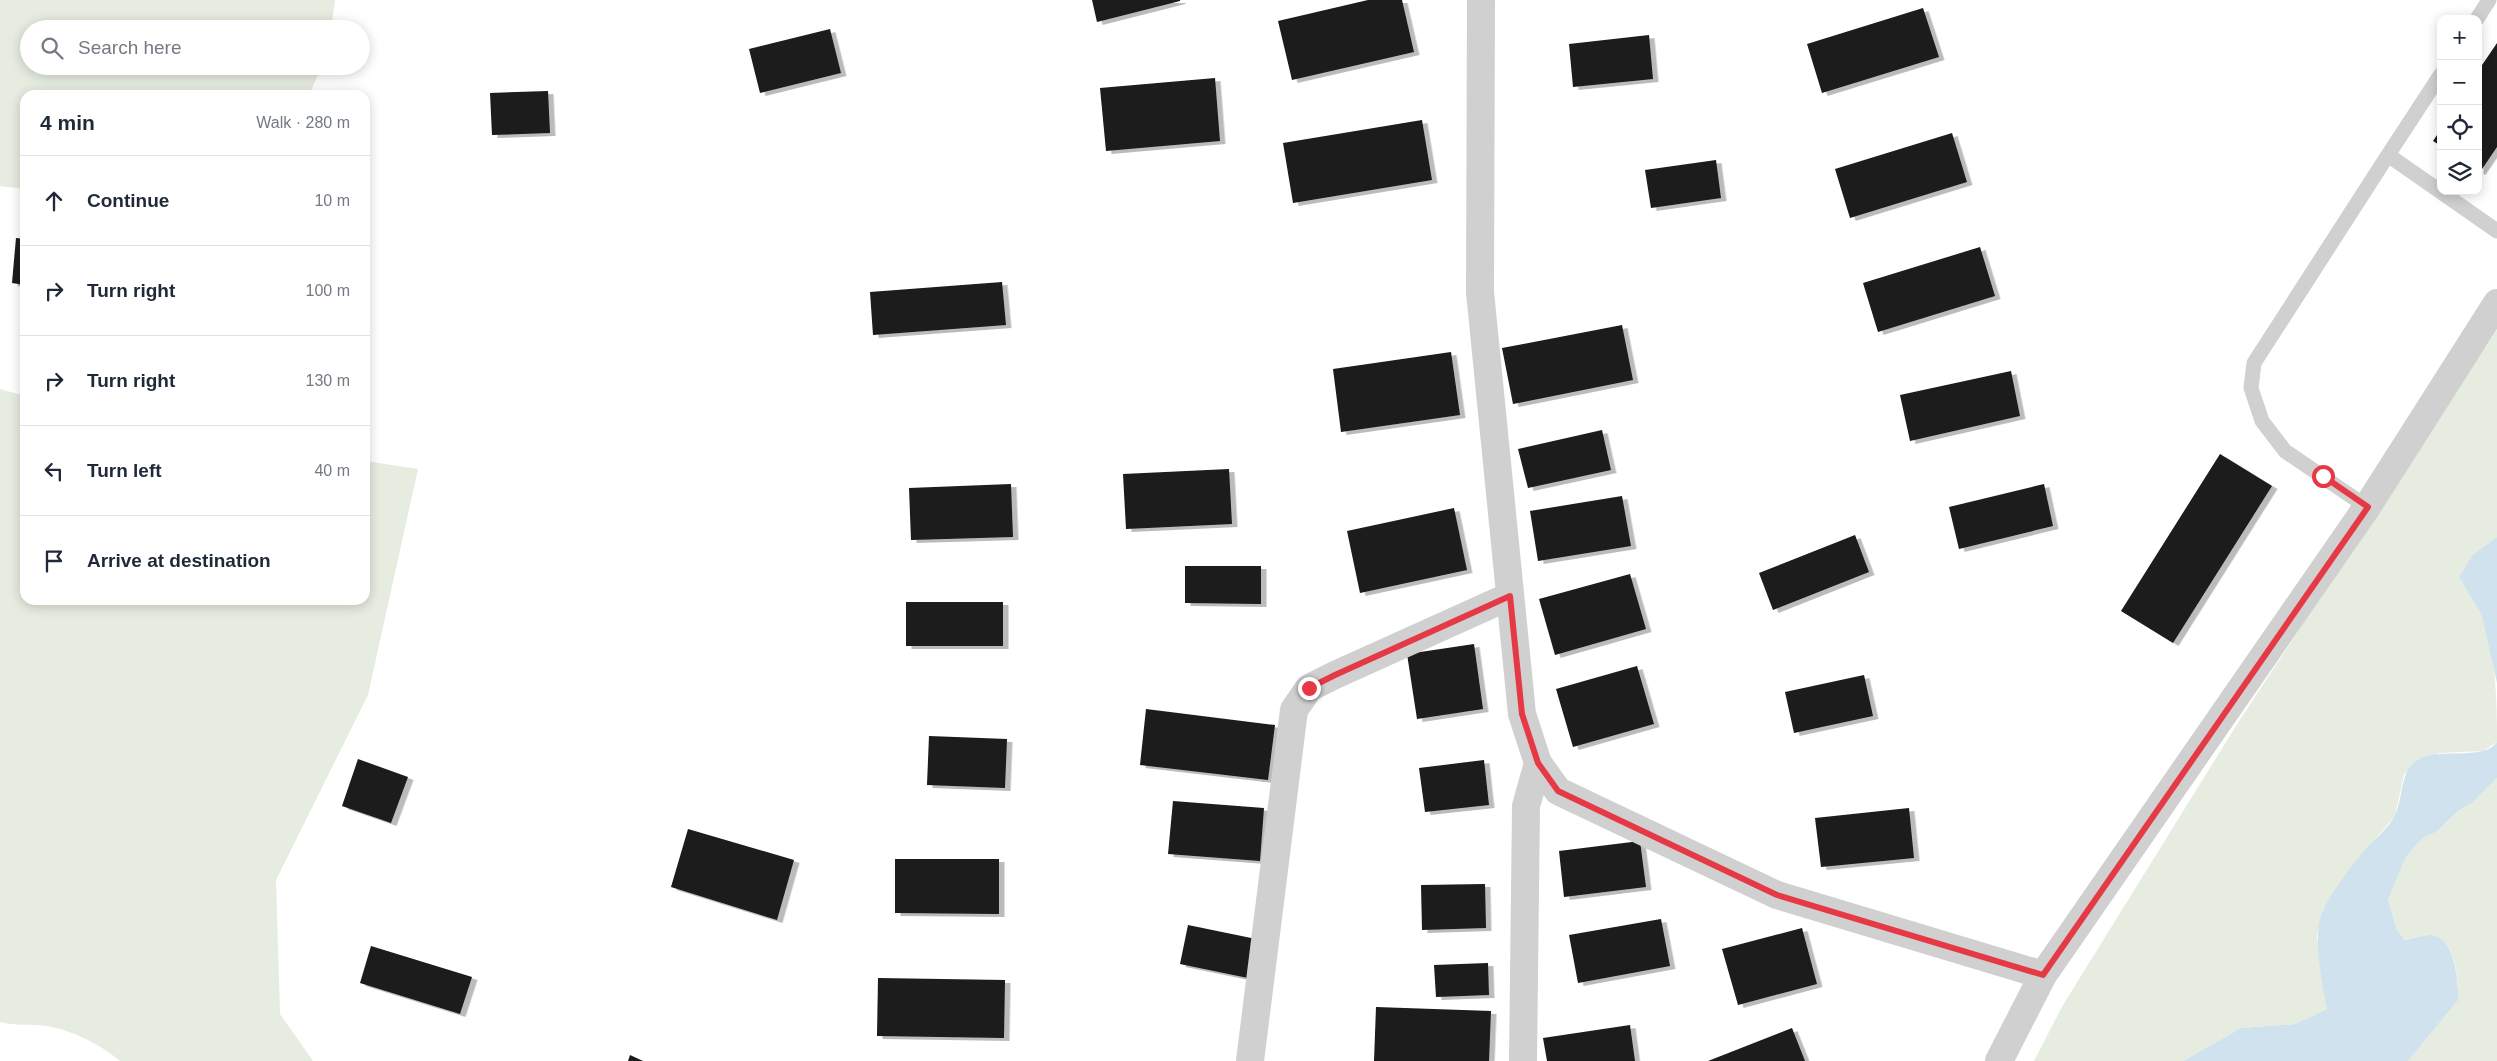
<!DOCTYPE html>
<meta charset="utf-8">
<style>
:root{--surface:#fff;--page:#f2f2f3;--text:#1f2937;--muted:#747a83;--line:#e0e1e3}
body{margin:0;font-family:Arial,sans-serif;background:var(--page);color:var(--text)}
.controls{position:absolute;right:15px;top:15px;display:grid;overflow:hidden;border-radius:10px;box-shadow:0 2px 12px #0003}
.controls button{width:45px;height:45px;display:grid;place-items:center;padding:0;border:0;border-bottom:1px solid var(--line);background:var(--surface);color:var(--text);font:25px sans-serif}
.stop{position:absolute;width:15px;height:15px;margin:-11px;border:4px solid #e63946;border-radius:50%;background:#fff}
.stop.end{background:#e63946;border-color:#fff;box-shadow:0 1px 5px #0008}
.list{margin:0;padding:0;list-style:none}
h2{display:flex;justify-content:space-between;align-items:center;height:65px;margin:0;padding:0 20px;font-size:21px}
h2 small{font-size:16px;font-weight:400;color:var(--muted)}
.list li{display:grid;grid-template-columns:32px 1fr auto;gap:15px;align-items:center;box-sizing:border-box;height:90px;padding:0 20px;border-top:1px solid var(--line)}
.list b{display:block;font-size:19px;white-space:nowrap}
.list em{font-size:16px;font-style:normal;color:var(--muted)}
.icon{flex:none;width:28px;height:28px;fill:none;stroke:currentColor;stroke-width:2;stroke-linecap:round;stroke-linejoin:round}
.map{position:relative;flex:none;width:2497px;height:1061px;overflow:hidden}
.search{position:absolute;background:var(--surface);box-shadow:0 2px 12px #0003;left:20px;top:20px;width:350px;height:55px;display:flex;align-items:center;gap:12px;box-sizing:border-box;padding:0 18px;border-radius:28px;color:var(--muted);font-size:19px}
.panel{position:absolute;background:var(--surface);box-shadow:0 2px 12px #0003;left:20px;top:90px;width:350px;height:515px;border-radius:15px}
.map>svg:first-child{display:block}
.green{fill:#e6ecdf}
.water{fill:#cfe2ee}
.building{fill:#1a1a1a;filter:url(#shadow)}
.lines{fill:none;stroke-linecap:round;stroke-linejoin:round}
.lane{stroke:#d0d0d0;stroke-width:15}
.street{stroke:#d0d0d0;stroke-width:28}
.route{stroke:#e63946;stroke-width:6}
</style>
<div class="map">
<svg width="2497" height="1061" viewBox="0 0 2497 1061">
<defs>
<filter id="shadow"><feDropShadow dx="5.5" dy="3" stdDeviation="0" flood-color="#0004"/></filter>
</defs>
<rect width="100%" height="100%" fill="#fff"/>
<path class="green" d="M0,0H335L331,29H29V66H322L309,95H25V189L0,186Z
M2497,330V537L2472,555L2459,577C2466,590 2478,602 2483,616C2496,657 2497,699 2497,742L2483,751L2439,753L2404,774L2395,816L2361,855L2323,909L2317,936L2327,1009L2295,1024L2241,1028L2183,1061H2034L2063,1005L2239,721Z
M0,389L25,396V600H365V461L418,469L368,695L276,880L280,1014L313,1061H120C101,1045 72,1030 47,1026C31,1024 15,1026 0,1022Z
M2497,778V1061H2408L2459,999C2457,979 2457,940 2432,935C2428,934 2411,939 2405,940L2397,930L2388,900L2405,859L2413,848L2423,838L2436,832L2458,811L2473,802Z"/>
<path class="water" d="M2497,537V683L2482,615L2459,577L2472,555Z
M2497,742V778L2473,802L2458,811L2436,832L2423,838L2413,848L2405,859L2388,900L2397,930L2405,940C2412,939 2427,934 2432,935C2456,939 2457,980 2459,999L2408,1061H2183L2241,1028L2295,1024L2327,1009C2322,982 2311,933 2324,908C2334,889 2349,869 2363,852C2372,841 2390,827 2395,815C2405,793 2398,767 2424,757C2444,749 2484,760 2497,742Z"/>
<path class="building" d="M1092,0H1180V1L1097,22Z
M1368,0H1402L1414,52L1292,80L1278,21Z
M1923,8L1939,57L1822,93L1807,44Z
M830,29L841,73L760,93L749,49Z
M1649,35L1653,79L1573,87L1569,44Z
M2497,43V147L2480,172L2478,171V71Z
M1215,78L1220,141L1106,151L1100,88Z
M548,91L550,133L492,135L490,93Z
M1422,120L1432,180L1293,203L1283,143Z
M2441,129V146L2433,141Z
M1952,133L1967,182L1850,218L1835,169Z
M1716,160L1721,198L1651,208L1645,170Z
M16,238L25,239V285L12,283Z
M1980,247L1995,296L1878,332L1863,283Z
M1002,282L1006,325L873,335L870,292Z
M1622,325L1633,380L1513,404L1502,348Z
M1451,352L1460,415L1341,432L1333,369Z
M2011,371L2020,416L1910,441L1900,395Z
M1602,430L1611,470L1528,488L1518,449Z
M2220,454L2272,486L2173,643L2121,611Z
M1229,469L1232,524L1126,529L1123,474Z
M1011,484L1013,537L911,540L909,488Z
M2044,484L2053,526L1959,549L1949,507Z
M1622,496L1631,546L1538,561L1530,511Z
M1454,508L1467,570L1360,593L1347,531Z
M1855,535L1869,572L1773,610L1759,573Z
M1185,566H1261V604L1185,603Z
M1630,574L1646,629L1555,655L1539,599Z
M906,602H1003V646H906Z
M1474,644L1483,709L1417,719L1407,654Z
M1637,666L1654,724L1573,747L1556,689Z
M1864,675L1873,716L1794,733L1785,692Z
M1146,709L1275,725L1268,780L1140,765Z
M929,736L1007,739L1005,788L927,785Z
M358,759L408,777L391,823L342,806Z
M1484,760L1489,805L1425,812L1419,768Z
M1173,801L1264,808L1260,861L1168,854Z
M1909,808L1914,858L1821,867L1815,818Z
M688,829L794,860L777,920L671,887Z
M1640,841L1646,887L1564,897L1559,851Z
M895,859H999V914L895,913Z
M1485,884L1486,928L1422,930L1421,885Z
M1661,919L1670,966L1578,983L1569,935Z
M1188,925L1256,939L1248,978L1180,964Z
M1802,928L1817,984L1738,1005L1722,949Z
M371,946L472,977L460,1014L360,983Z
M1488,963L1489,995L1436,997L1434,965Z
M878,978L1005,980L1004,1038L877,1036Z
M1376,1007L1491,1011L1489,1061H1374Z
M1630,1025L1635,1061H1547L1543,1038Z
M1792,1028L1805,1061H1708Z
M630,1055L643,1061H628Z"/>
<g class="lines">
<path class="lane" d="M2477,19L2489,0
M2441,74L2388,155L2497,231
M2367,507L2285,451L2262,421L2251,388L2254,363L2388,155"/>
<path class="street" d="M1481,0L1480,292L1522,714L1538,763L1558,791L1777,895L2043,975L2367,507L2497,303
M1250,1061L1294,710L1309,688L1335,675L1510,596
M1523,1061L1526,806L1538,763
M1999,1061L2043,975"/>
</g>
<g class="lines">
<path class="route" d="M1309,688L1335,675L1510,596L1522,714L1538,763L1558,791L1777,895L2043,975L2368,507L2323,476"/>
</g>
</svg>
<div class="controls">
<button>+</button>
<button>−</button>
<button><svg class="icon" aria-label="locate" viewBox="0 0 24 24"><circle cx="12" cy="12" r="6"/><path d="M12 2v4M12 18v4M2 12h4M18 12h4"/></svg></button>
<button><svg class="icon" aria-label="layers" viewBox="0 0 24 24"><path d="M12 4l9 5-9 5-9-5zM3 14l9 5 9-5"/></svg></button>
</div>
<div class="stop" style="left:2323px;top:476px"></div>
<div class="stop end" style="left:1309px;top:688px"></div>
<div class="search"><svg class="icon" aria-label="search" viewBox="0 0 24 24"><circle cx="10" cy="10" r="6"/><path d="M15 15l6 6"/></svg>Search here</div>
<section class="panel">
<h2>4 min<small>Walk · 280 m</small></h2>
<ul class="list">
<li><svg class="icon" aria-label="ahead" viewBox="0 0 24 24"><path d="M12 20V5M6 11l6-6 6 6"/></svg><div><b>Continue</b></div><em>10 m</em></li>
<li><svg class="icon" aria-label="right" viewBox="0 0 24 24"><path d="M7 20v-9h11M14 6l5 5-5 5"/></svg><div><b>Turn right</b></div><em>100 m</em></li>
<li><svg class="icon" aria-label="right" viewBox="0 0 24 24"><path d="M7 20v-9h11M14 6l5 5-5 5"/></svg><div><b>Turn right</b></div><em>130 m</em></li>
<li><svg class="icon" aria-label="left" viewBox="0 0 24 24"><path d="M17 20v-9H6M10 6l-5 5 5 5"/></svg><div><b>Turn left</b></div><em>40 m</em></li>
<li><svg class="icon" aria-label="arrive" viewBox="0 0 24 24"><path d="M6 21V4h12l-3 4 3 4H6"/></svg><div><b>Arrive at destination</b></div></li>
</ul>
</section>
</div>
